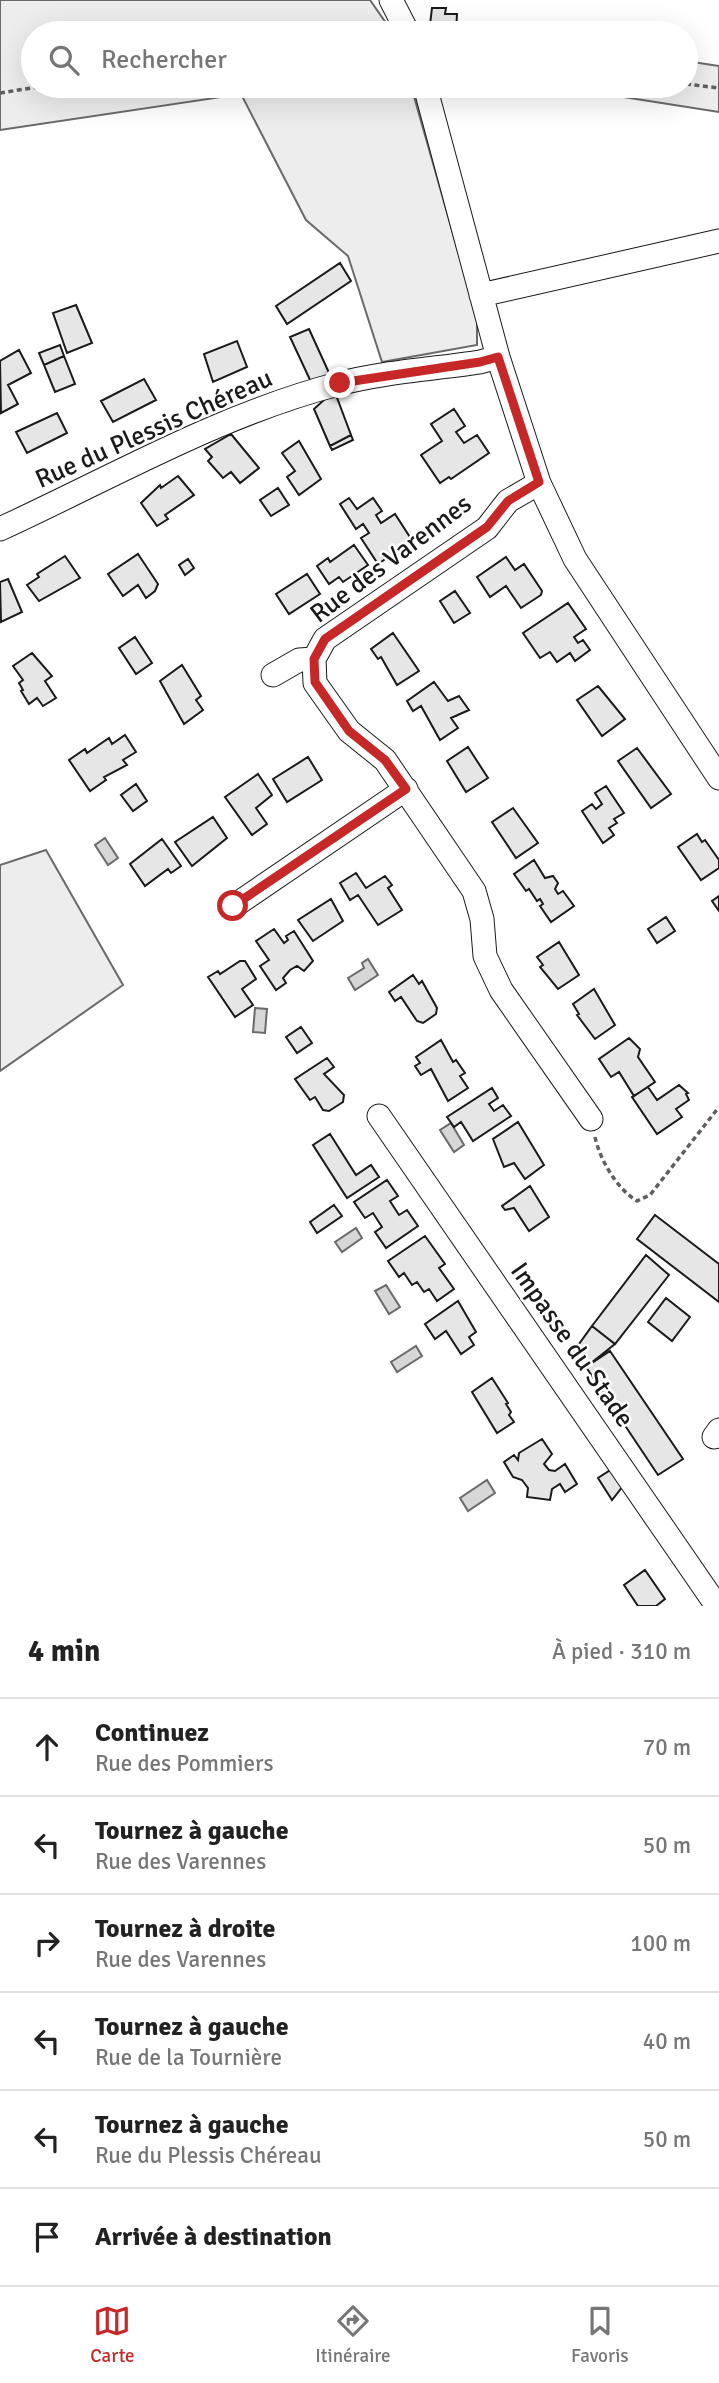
<!DOCTYPE html>
<html lang="fr">
<meta charset="utf-8">
<style>
:root{--surface:#fff;--page:#f2f2f2;--text:#222;--muted:#767676;--line:#e0e0e0;--accent:#c62828}
body{margin:0;font-family:Signika,sans-serif;background:var(--page);color:var(--text)}
.stop{position:absolute;width:21px;height:21px;margin:-16px;border:5px solid #c62828;border-radius:50%;background:#fff}
.stop.end{background:#c62828;border-color:#fff;box-shadow:0 2px 7px #0008}
.list{margin:0;padding:0;list-style:none}
h2{display:flex;justify-content:space-between;align-items:center;height:91px;margin:0;padding:0 28px;font-size:30px}
h2 small{font-size:23px;font-weight:400;color:var(--muted)}
.list li{display:grid;grid-template-columns:46px 1fr auto;gap:21px;align-items:center;box-sizing:border-box;height:98px;padding:0 28px;border-top:2px solid var(--line)}
.list b{display:block;font-size:26px;white-space:nowrap}
.list p{margin:0;font-size:23px;white-space:nowrap;color:var(--muted)}
.list em{font-size:23px;font-style:normal;color:var(--muted)}
.icon{flex:none;width:38px;height:38px;fill:none;stroke:currentColor;stroke-width:2;stroke-linecap:round;stroke-linejoin:round}
.map{position:relative;flex:none;width:719px;height:1606px;overflow:hidden}
.search{position:absolute;background:var(--surface);box-shadow:0 7px 28px #0002;left:21px;right:21px;top:21px;height:77px;display:flex;align-items:center;gap:18px;box-sizing:border-box;padding:0 24px;border-radius:38px;color:var(--muted);font-size:26px}
.sheet{height:679px;background:var(--surface)}
nav{display:flex;justify-content:space-around;align-items:center;box-sizing:border-box;height:98px;border-top:2px solid var(--line);background:var(--surface);font-size:19px;color:var(--muted)}
nav a{display:grid;justify-items:center;gap:4px}
nav .on{color:var(--accent)}
.map>svg:first-child{display:block}
.built{fill:#ededed;stroke:#6a6a6a;stroke-width:2}
.water{fill:#d7d7d7;stroke:#6a6a6a;stroke-width:2}
.building{fill:#e6e6e6;stroke:#1a1a1a;stroke-width:2}
.lines{fill:none;stroke-linecap:round;stroke-linejoin:round}
.minor-casing{stroke:#1a1a1a;stroke-width:25}
.path{stroke:#5f5f5f;stroke-width:3.5;stroke-dasharray:5 3.5;stroke-linecap:butt}
.minor{stroke:#fff;stroke-width:23}
.route{stroke:#c62828;stroke-width:9}
.labels{text-anchor:middle;dominant-baseline:central;stroke-width:5;stroke-linejoin:round;paint-order:stroke}
.street-label{font-size:26px;fill:#1a1a1a;stroke:#fff}
</style>
<div class="map">
<svg width="719" height="1606" viewBox="0 0 719 1606">
<rect width="100%" height="100%" fill="#fff"/>
<path class="built" d="M0,0H370L393,33H33V86H411L477,318V345L382,362L348,256L306,220L241,94L0,130Z
M686,61L719,66V112L566,88L686,86Z
M46,850L123,985L0,1071V865Z"/>
<path class="water" d="M105,838L118,858L108,865L95,845Z
M368,959L378,975L355,990L348,978L364,968L362,963Z
M255,1008L267,1009L265,1033L253,1032Z
M451,1123L464,1145L454,1152L440,1130Z
M356,1228L362,1238L342,1252L335,1242Z
M386,1285L400,1307L389,1314L375,1291Z
M416,1346L422,1356L397,1372L391,1362Z
M487,1480L495,1493L468,1511L460,1498Z"/>
<path class="building" d="M432,8H446L445,14H457L456,33H429Z
M340,263L351,281L287,324L276,306Z
M76,305L92,343L67,353L53,313Z
M309,329L330,375L311,382L290,337Z
M237,341L247,367L213,382L204,354Z
M60,345L64,356L44,365L39,353Z
M19,350L31,373L8,385L18,404L1,413L0,361Z
M64,356L75,384L55,392L44,365Z
M144,379L156,400L113,422L101,401Z
M336,395L351,435L330,446L314,409L325,399Z
M454,409L465,426L456,432L464,443L477,435L489,453L451,479L449,477L440,483L421,455L442,441L431,424Z
M57,413L67,433L27,453L16,432Z
M231,434L259,468L240,483L231,472L223,478L208,461L212,457L205,449Z
M351,435L353,440L332,450L330,446Z
M299,441L321,479L299,495L287,477L295,471L282,453Z
M178,476L194,495L165,515L168,519L157,526L141,503L160,485L161,488Z
M278,488L289,505L271,516L260,500Z
M349,498L357,509L373,498L382,511L376,515L381,523L395,514L415,545L397,557L394,553L378,564L361,538L369,533L363,524L356,529L340,504Z
M354,545L368,565L343,582L339,577L329,584L317,566L328,558L330,562Z
M138,554L158,584L155,591L146,598L138,585L123,596L108,574Z
M65,556L80,578L39,601L27,585L39,577L37,574Z
M506,557L515,570L524,564L542,591L541,595L521,608L506,586L490,597L477,577Z
M188,559L194,568L185,575L179,565Z
M307,574L320,594L289,614L276,594Z
M8,579L22,612L1,622L0,582Z
M455,591L470,613L454,623L440,601Z
M568,603L586,629L574,637L578,643L583,640L590,650L575,661L570,653L557,662L550,652L540,658L523,633Z
M393,633L419,671L397,685L381,657L378,659L371,649Z
M135,637L152,663L136,674L119,648Z
M32,653L52,676L45,681L56,698L43,706L37,698L29,704L21,691L23,690L19,683L23,680L13,666Z
M182,665L201,696L196,700L203,710L184,724L160,681Z
M434,682L448,701L459,696L469,710L451,718L458,728L440,740L421,706L413,711L407,701Z
M598,686L625,719L602,736L577,700Z
M125,735L136,752L123,760L127,765L104,777L106,780L90,791L69,760L85,749L87,753L109,738L112,744Z
M468,747L488,778L466,792L447,761Z
M637,748L671,794L651,808L618,761Z
M308,757L322,780L287,802L273,779Z
M258,774L272,795L256,808L267,824L252,835L225,797Z
M136,784L147,801L133,811L121,795Z
M606,786L624,813L614,819L617,823L609,828L614,835L603,843L582,811L592,804L596,809L602,804L595,793Z
M513,808L538,843L516,858L492,822Z
M213,817L227,838L192,866L175,842Z
M697,834L702,842L705,840L719,860V868L701,880L678,847Z
M162,839L181,866L171,873L168,869L145,886L130,864Z
M534,860L545,878L553,876L558,883L555,889L558,894L563,891L574,906L551,922L540,906L543,904L540,899L537,901L529,889L526,891L514,874Z
M356,873L366,888L385,876L392,885L388,888L402,910L378,925L358,895L350,900L340,883Z
M719,896V911L712,901Z
M331,899L343,921L313,941L298,920Z
M666,917L675,931L657,943L648,929Z
M274,929L284,943L288,940L286,936L294,931L313,961L304,971L297,966L290,970L283,978L286,983L276,990L260,966L269,960L256,941Z
M559,942L579,975L558,989L540,967L543,965L537,957Z
M240,961H245L256,979L242,989L253,1005L235,1017L208,977L218,971L220,974Z
M413,975L419,984L422,981L437,1008L436,1014L423,1023L417,1021L401,997L395,1001L389,992Z
M594,989L615,1025L595,1039L577,1015L579,1014L573,1004Z
M301,1027L312,1043L297,1053L286,1037Z
M629,1038L640,1049L638,1057L655,1082L634,1096L619,1072L611,1077L599,1059Z
M441,1040L453,1062L456,1060L465,1073L460,1076L468,1088L448,1101L431,1069L421,1075L415,1066L420,1063L416,1057Z
M327,1058L334,1067L324,1074L344,1095L343,1102L329,1111L323,1110L315,1097L310,1100L295,1079Z
M679,1085L688,1093L686,1094L689,1100L676,1109L682,1117L657,1134L632,1097L648,1087L657,1100Z
M492,1088L498,1098L489,1104L494,1111L503,1105L511,1116L473,1141L461,1122L454,1127L447,1117Z
M518,1122L544,1165L525,1179L514,1163L504,1167L493,1139Z
M330,1134L356,1175L371,1165L379,1177L347,1198L313,1145Z
M387,1180L398,1196L390,1201L399,1215L407,1210L418,1226L386,1248L375,1232L382,1227L373,1213L365,1218L354,1202Z
M530,1186L549,1217L529,1231L514,1208L505,1210L502,1206Z
M334,1205L342,1216L317,1233L310,1222Z
M655,1215L719,1264V1302L637,1239Z
M425,1236L445,1264L439,1268L454,1289L437,1301L429,1289L424,1292L417,1282L412,1285L404,1273L399,1277L388,1261Z
M646,1255L669,1275L615,1344L592,1326Z
M666,1298L690,1317L672,1341L648,1322Z
M458,1301L476,1332L469,1337L474,1345L461,1354L446,1331L435,1339L425,1324Z
M592,1326L615,1344L586,1367L574,1351Z
M610,1351L683,1459L658,1475L586,1367Z
M492,1378L508,1403L506,1404L511,1412L509,1415L514,1422L497,1433L472,1392Z
M542,1439L552,1454L544,1464L549,1470L555,1471L565,1464L577,1484L565,1492L560,1484L552,1489L550,1500L527,1497L528,1488L522,1480L513,1477L504,1462L514,1455L518,1460L519,1453Z
M612,1469L623,1486L612,1500L598,1478Z
M645,1570L665,1599L656,1606H638L624,1585Z"/>
<g class="lines">
<g class="minor-casing">
<path id="minor" d="M391,0L408,33
M425,86L498,357L539,483L575,559L719,778
M481,295L719,241
M539,483L508,501L487,528L325,639L314,659L315,683L349,731L385,760L474,891L482,919L485,956L501,990L591,1119
M0,529C111,478 219,415 338,384C383,372 434,369 480,362L498,357
M273,675L299,660L314,659
M234,906L406,789
M379,1116L717,1606
M714,1437L719,1430"/>
</g>
<path class="path" d="M686,84L719,88
M0,93L44,86
M595,1137C600,1160 617,1189 637,1201L650,1195L719,1107"/>
<use href="#minor" class="minor"/>
</g>
<g class="lines">
<path class="route" d="M233,906L406,789L385,760L349,731L315,682L314,659L325,639L487,527L508,501L539,482L498,357L480,362L340,383"/>
</g>
<g class="labels">
<g class="street-label">
<text transform="translate(154 429) rotate(-24)">Rue du Plessis Chéreau</text>
<text transform="translate(391 559) rotate(-37)">Rue des Varennes</text>
<text transform="translate(572 1345) rotate(55)">Impasse du Stade</text>
</g>
</g>
</svg>
<div class="stop" style="left:233px;top:906px"></div>
<div class="stop end" style="left:340px;top:383px"></div>
<div class="search"><svg class="icon" aria-label="search" viewBox="0 0 24 24"><circle cx="10" cy="10" r="6"/><path d="M15 15l6 6"/></svg>Rechercher</div>
</div>
<section class="sheet">
<h2>4 min<small>À pied · 310 m</small></h2>
<ul class="list">
<li><svg class="icon" aria-label="ahead" viewBox="0 0 24 24"><path d="M12 20V5M6 11l6-6 6 6"/></svg><div><b>Continuez</b><p>Rue des Pommiers</p></div><em>70 m</em></li>
<li><svg class="icon" aria-label="left" viewBox="0 0 24 24"><path d="M17 20v-9H6M10 6l-5 5 5 5"/></svg><div><b>Tournez à gauche</b><p>Rue des Varennes</p></div><em>50 m</em></li>
<li><svg class="icon" aria-label="right" viewBox="0 0 24 24"><path d="M7 20v-9h11M14 6l5 5-5 5"/></svg><div><b>Tournez à droite</b><p>Rue des Varennes</p></div><em>100 m</em></li>
<li><svg class="icon" aria-label="left" viewBox="0 0 24 24"><path d="M17 20v-9H6M10 6l-5 5 5 5"/></svg><div><b>Tournez à gauche</b><p>Rue de la Tournière</p></div><em>40 m</em></li>
<li><svg class="icon" aria-label="left" viewBox="0 0 24 24"><path d="M17 20v-9H6M10 6l-5 5 5 5"/></svg><div><b>Tournez à gauche</b><p>Rue du Plessis Chéreau</p></div><em>50 m</em></li>
<li><svg class="icon" aria-label="arrive" viewBox="0 0 24 24"><path d="M6 21V4h12l-3 4 3 4H6"/></svg><div><b>Arrivée à destination</b></div></li>
</ul>
</section>
<nav>
<a class="on"><svg class="icon" aria-label="map" viewBox="0 0 24 24"><path d="M3 6l6-2 6 2 6-2v14l-6 2-6-2-6 2zM9 4v14M15 6v14"/></svg>Carte</a>
<a><svg class="icon" aria-label="directions" viewBox="0 0 24 24"><path d="M12 3l9 9-9 9-9-9zM9 14v-3h6M13 9l2 2-2 2"/></svg>Itinéraire</a>
<a><svg class="icon" aria-label="saved" viewBox="0 0 24 24"><path d="M7 4h10v16l-5-4-5 4z"/></svg>Favoris</a>
</nav>
